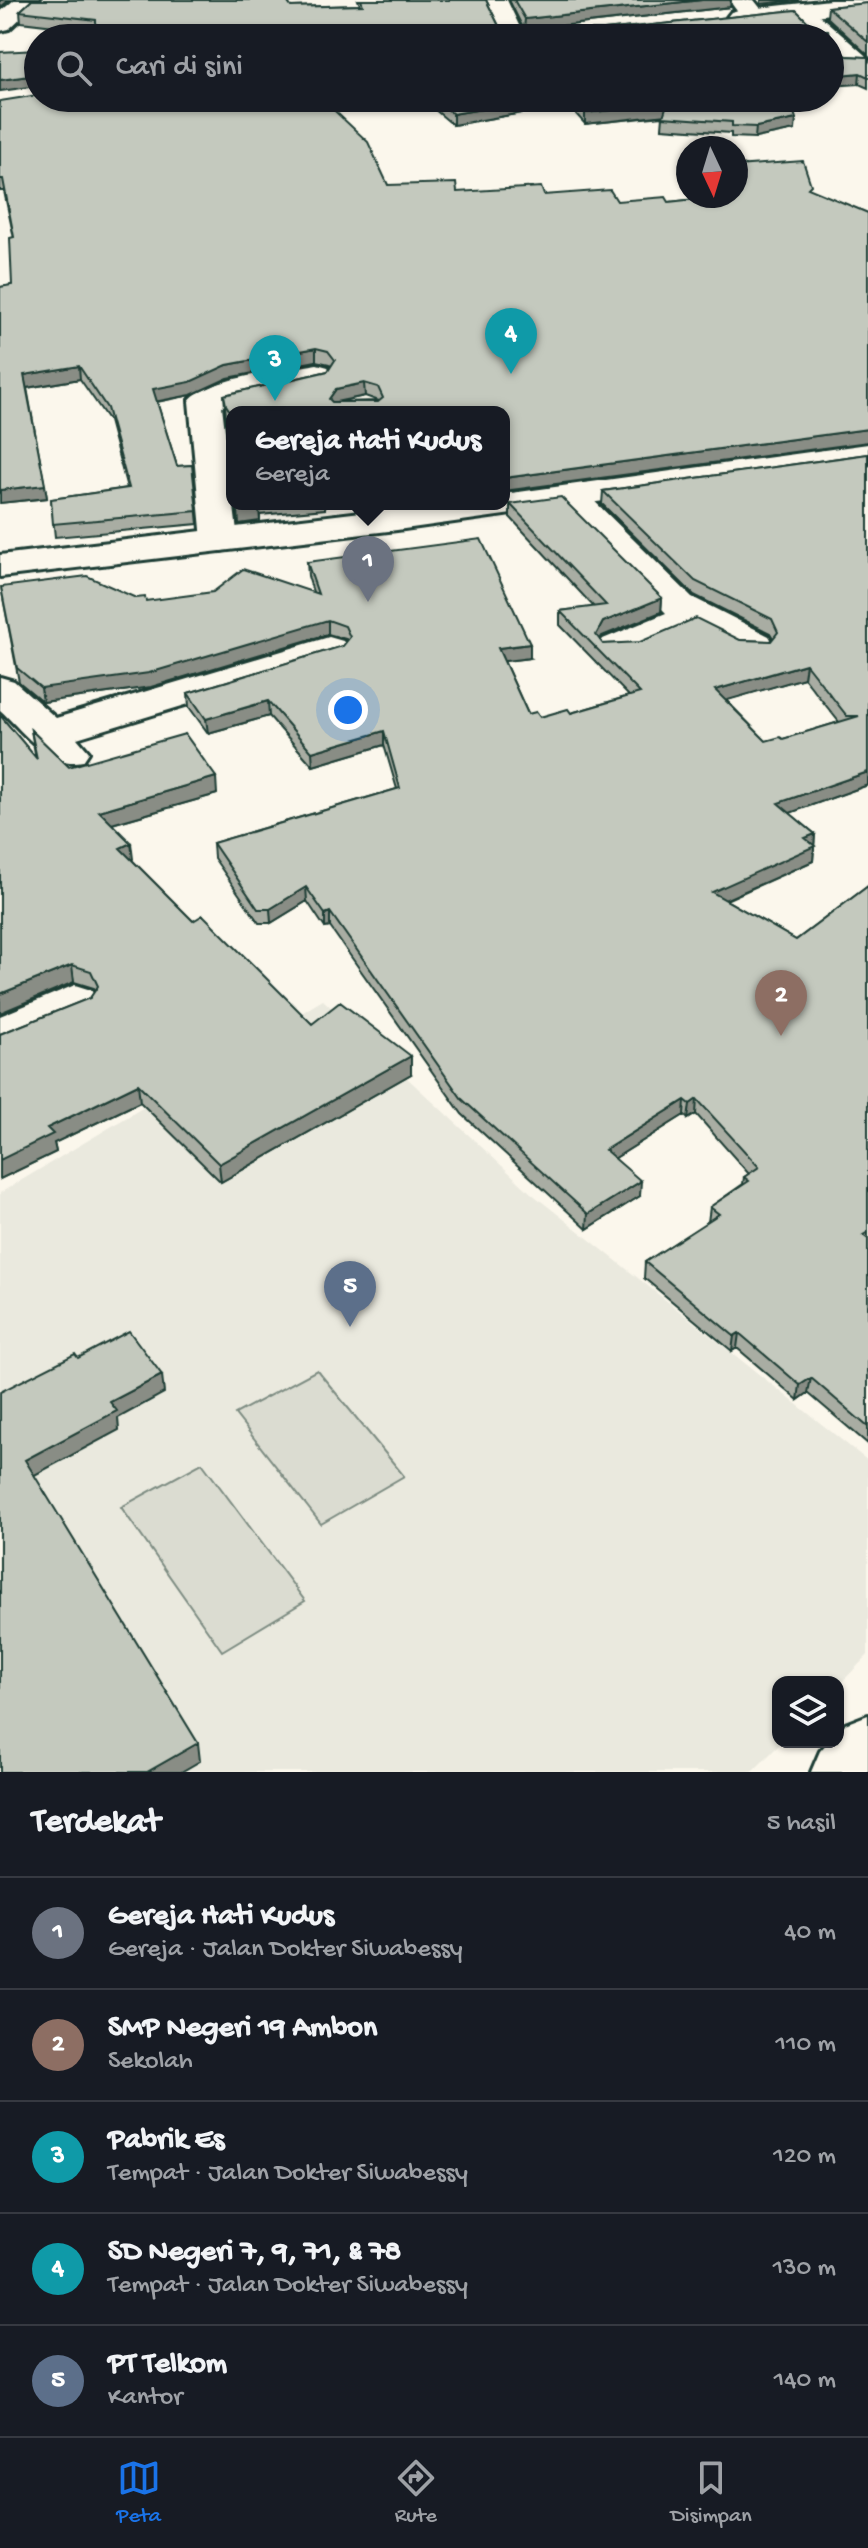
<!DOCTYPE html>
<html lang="id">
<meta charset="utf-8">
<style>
:root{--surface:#171b24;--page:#20242c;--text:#f1f3f6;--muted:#9ea1a6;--line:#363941;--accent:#1a73e8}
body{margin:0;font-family:"Gochi Hand",sans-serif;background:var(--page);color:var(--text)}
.controls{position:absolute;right:24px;bottom:24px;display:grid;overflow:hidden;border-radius:16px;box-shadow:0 2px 6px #0004}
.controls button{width:72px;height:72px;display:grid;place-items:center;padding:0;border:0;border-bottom:2px solid var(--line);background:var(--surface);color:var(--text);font:40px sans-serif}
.compass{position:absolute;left:676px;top:136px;width:72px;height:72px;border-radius:50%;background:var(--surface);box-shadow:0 2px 6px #0004;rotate:176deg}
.you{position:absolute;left:348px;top:710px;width:28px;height:28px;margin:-20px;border:6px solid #fff;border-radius:50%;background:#1a73e8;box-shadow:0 0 0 12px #1a73e833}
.badge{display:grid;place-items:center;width:52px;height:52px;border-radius:50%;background:var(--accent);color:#fff;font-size:26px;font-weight:700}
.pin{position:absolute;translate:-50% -66px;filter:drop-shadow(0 2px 4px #0008)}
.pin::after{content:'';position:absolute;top:42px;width:28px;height:24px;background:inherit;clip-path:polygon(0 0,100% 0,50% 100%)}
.popup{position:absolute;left:226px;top:406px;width:284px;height:104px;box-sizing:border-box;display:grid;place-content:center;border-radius:16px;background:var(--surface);filter:drop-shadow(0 2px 6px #0005);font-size:26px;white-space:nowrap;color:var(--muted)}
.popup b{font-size:30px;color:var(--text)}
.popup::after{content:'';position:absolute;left:50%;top:100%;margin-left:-16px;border:16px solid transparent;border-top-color:var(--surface)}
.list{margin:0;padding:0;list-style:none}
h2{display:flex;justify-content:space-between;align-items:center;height:104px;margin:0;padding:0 32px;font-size:34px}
h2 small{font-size:26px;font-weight:400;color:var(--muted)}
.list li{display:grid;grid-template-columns:52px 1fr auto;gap:24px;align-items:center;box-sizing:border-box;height:112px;padding:0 32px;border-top:2px solid var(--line)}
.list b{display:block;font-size:30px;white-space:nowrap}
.list p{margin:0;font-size:26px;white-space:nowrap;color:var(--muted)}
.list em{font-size:26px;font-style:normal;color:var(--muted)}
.icon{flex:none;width:44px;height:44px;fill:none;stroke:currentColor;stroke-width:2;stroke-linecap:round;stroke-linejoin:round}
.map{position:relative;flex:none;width:868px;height:1772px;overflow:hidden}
.search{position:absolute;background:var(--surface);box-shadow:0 2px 6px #0004;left:24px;right:24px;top:24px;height:88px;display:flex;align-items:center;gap:20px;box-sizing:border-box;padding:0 28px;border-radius:44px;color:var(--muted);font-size:30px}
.sheet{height:664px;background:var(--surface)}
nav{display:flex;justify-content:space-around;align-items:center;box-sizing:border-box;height:112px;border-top:2px solid var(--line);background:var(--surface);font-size:22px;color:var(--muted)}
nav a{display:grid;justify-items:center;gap:4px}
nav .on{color:var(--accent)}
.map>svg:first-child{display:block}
.built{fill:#eae9de}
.green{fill:#dbdcd1;stroke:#7d8c82;stroke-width:2}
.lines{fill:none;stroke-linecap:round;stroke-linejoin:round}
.minor-casing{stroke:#1f3d34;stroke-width:6}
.tertiary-casing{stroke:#1f3d34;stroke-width:6}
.secondary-casing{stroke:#1f3d34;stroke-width:6}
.minor{fill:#fbf7ec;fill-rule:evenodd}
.tertiary{fill:#fbf7ec;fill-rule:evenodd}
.secondary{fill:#fbf7ec;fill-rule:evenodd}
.wall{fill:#a9ada3;stroke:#1f3d34;stroke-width:2;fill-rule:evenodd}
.shaded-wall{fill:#898d85;stroke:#1f3d34;stroke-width:2}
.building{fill:#c4c9be;stroke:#1f3d34;stroke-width:2;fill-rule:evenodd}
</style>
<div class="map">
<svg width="868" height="1772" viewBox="0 0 868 1772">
<rect width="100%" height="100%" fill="#fbf7ec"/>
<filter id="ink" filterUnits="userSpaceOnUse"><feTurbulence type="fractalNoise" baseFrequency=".0125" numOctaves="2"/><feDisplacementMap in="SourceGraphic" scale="16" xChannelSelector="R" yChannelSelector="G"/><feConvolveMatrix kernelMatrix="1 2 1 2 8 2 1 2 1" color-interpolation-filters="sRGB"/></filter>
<g filter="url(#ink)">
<path class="built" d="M323,1000L531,1193L868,1461V1655L838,1686V1682H778V1742H782L752,1772H0V1193Z"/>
<path class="green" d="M317,1370L404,1476L321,1524L235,1414Z
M202,1463L305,1601L222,1651L121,1507Z"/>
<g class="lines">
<g class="minor-casing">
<path id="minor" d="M14,0H40L9,29L0,31V12Z
M483,0H507L525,38H501Z
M729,0H754L766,15L762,20C746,24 738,13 729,0Z
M801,4L809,6L865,55L868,59L865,65H847L830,50V38H817L789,11L793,6Z
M317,364L328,367L333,374L328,381L222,406L238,540L233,548L220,551L207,548L202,540L189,401C204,378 288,370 317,364Z
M570,485L582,489L692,597L769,636L774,644L769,652C742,659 719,640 695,628C668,640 633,663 603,655L598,647L603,639L666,613L558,503L552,496L558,489Z
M329,637L343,641L348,649L343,657L77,738L89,752L83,761C49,769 24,732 0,710V677L14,681L56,718Z
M75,985L91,990L98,1001L91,1012L0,1051V1016Z
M868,1715V1772H811L820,1751L828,1742H838V1732L845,1724Z"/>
</g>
<g class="tertiary-casing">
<path id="tertiary" d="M830,0H868V10L739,24L731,22L727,17L731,12L739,10Z"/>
</g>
<g class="secondary-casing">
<path id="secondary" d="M868,444V464L397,530L0,577V555L429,504H504V494Z"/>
</g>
<use href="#minor" class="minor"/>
<use href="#tertiary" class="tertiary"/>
<use href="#secondary" class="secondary"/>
</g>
<path class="wall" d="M32,0H286L291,7L360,5L358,0H486L501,30H604L796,10L816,30H828L829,38H96V31L21,22L20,11Z
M509,0H731L730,7L524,30Z
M868,3V55L827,17L828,7Z
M868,55V88L859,84L846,56L866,57Z
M322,98L388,185L457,192L544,195L617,201L669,202L723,196L803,161L504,412H232V426L226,418L224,395L328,371L331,367L329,364L316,361L228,378L191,395L157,402L177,466L192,465L198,524L55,537L51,499L127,488L109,421L80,379L27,388L47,498L0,503V287L12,285L14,238L4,191H0V101ZM365,396L379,401L336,402Z
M421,98H790L795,130L755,138L731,137V133L662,128L663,116L585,124L568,105L453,125Z
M868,454V785L789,813L815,834L813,861L726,900L796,940L868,886V1444L808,1393L798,1400L737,1348L732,1351L644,1278L645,1262L708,1222L710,1207L743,1184L744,1177L749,1174L696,1114L688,1119L684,1115L615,1158L640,1196L587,1229L462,1114L330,927L325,928L307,901L271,923H259L214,858L213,843L397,789L384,745L313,766L269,716L208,733L189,707L188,693L343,646L347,642L346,639L328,634L151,687L43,702L19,682L1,587L136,598L146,601L313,592L308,576L307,562L530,658L504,661L528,714L540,717L571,713L629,696L560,625V611L594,607L510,517V504L662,598L661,612L602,636L600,640L603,644L740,640L771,641L773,638L770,633L694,595L602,504L603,491ZM804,678L839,722L783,739L766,741L726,700Z
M237,504H330L325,505V509L260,515V521L239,524Z
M31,730L69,767L217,794L112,824L132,860L193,921L312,1024L411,1074L221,1182L140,1102L54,1143L56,1152L0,1179V1034L90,998L95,991L94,988L74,982Z"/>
<path class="shaded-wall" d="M0,0H9L0,8Z
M702,0H731L730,7L524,30L525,19Z
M761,0H799L761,4Z
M860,73L859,84L830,86V76Z
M36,75L38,86L0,91V80Z
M546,98H568V105L453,125V114Z
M667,104L666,115L585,124V113Z
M796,119L795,130L755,138L756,127Z
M316,348V361L228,378L191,395L154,402L153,389L227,365Z
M79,366L80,379L26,388L24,375Z
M364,383L365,396L336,402L329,412V399L336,389Z
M868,429V442L504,491V478Z
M45,485L47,498L0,503V490Z
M259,508L260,521L239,524L238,510Z
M662,598L661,612L602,636L595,649L596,635L603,622Z
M328,620V634L151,687L43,702L41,688Z
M530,644V658L497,662L498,648Z
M806,664L804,678L714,704L715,690Z
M268,701L269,716L208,733L206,719Z
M384,731V745L313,766L312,752Z
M868,772V785L776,818L778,803Z
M216,777L217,794L101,827L99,811Z
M815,834L813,861L711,906L712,892L805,838Z
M131,843L133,859L122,864L120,848Z
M306,887L307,901L271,923L270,909Z
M330,912V927L325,928V914Z
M72,965L74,982L0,1013V994Z
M411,1056V1074L221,1182L219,1164Z
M138,1084L140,1102L54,1143L56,1152L0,1179V1160L47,1128Z
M697,1099L696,1114L688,1119L690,1104Z
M685,1100L684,1115L604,1165L605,1150Z
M641,1181L640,1196L587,1229L588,1214Z
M739,1333L737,1348L732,1351L734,1336Z
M162,1375L164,1393L118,1418L119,1430L29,1478L25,1460L110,1402Z
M811,1378L808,1393L798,1400L800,1385Z
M198,1743L200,1761L181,1772H147Z"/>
<path class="building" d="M32,0H286L291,7L363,5L361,0H486L501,30H604L796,10L816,30H828L829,38H96V20L20,11Z
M514,0H702L525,19Z
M868,3V42L828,7Z
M830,42L846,56L866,57L868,55V77L860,73L830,76Z
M38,50V79L36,75L0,80V52Z
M38,95V98H321L368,142L388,185L456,183L457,192L541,187L544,195L610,190L617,201L666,197L669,202L723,196H736V166L803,161L811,185L808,188L868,213V429L504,478V412H232V414L226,405L224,395L328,371L335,360L328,351L316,348L227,365L190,382L153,389L177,466L192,465L197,511L53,524L51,499L129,488L107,408L79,366L24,375L45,485L0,490V287L12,285L10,238L14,237L3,179H0V101ZM364,383L378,387L383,398L378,402H332L329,399L336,389Z
M434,98H546L453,114Z
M572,98H790L796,119L756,127L732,126V122L663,117L667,104L585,113Z
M868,454V772L778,803L815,834L805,838L815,846L712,892L796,940L868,886V1232L863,1235L868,1239V1427L811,1378L800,1385L739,1333L734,1336L645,1262L719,1214L710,1207L749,1181L744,1177L759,1167L697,1099L690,1104L685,1100L605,1150L641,1181L588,1214L462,1099L330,912L325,914L306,887L270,909H258L213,843L400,788L384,731L312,752L268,701L206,719L188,693L343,646L350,637L345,626L328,620L149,673L41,688L17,668L1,587L87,576L136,598L145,597L146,601L213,592L243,569L318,594L307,562L481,539L530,644L498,648L528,714L536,712L540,717L568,709L571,713L640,693L560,611L606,605L510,504L561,497L662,598L603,622L596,635L603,644L640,642L696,618L740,640L771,641L778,632L772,619L695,581L603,491ZM806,664L847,716H859L783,739L780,737L766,741L715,690Z
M237,504H259V508L238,510Z
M0,715L37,759L31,730L69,767L185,734L216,777L99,811L131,843L120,848L193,921L203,915L312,1024L340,1002L411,1056L219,1164L138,1084L47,1128L53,1134L0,1160V1034L90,998L98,986L91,971L72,965L0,994Z
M129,1331L162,1375L110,1402L117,1411L25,1460L198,1743L147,1772H0V1392L75,1354L78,1358Z"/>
</g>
</svg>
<div class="controls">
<button><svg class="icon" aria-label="layers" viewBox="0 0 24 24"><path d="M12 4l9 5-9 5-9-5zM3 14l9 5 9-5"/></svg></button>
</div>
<svg class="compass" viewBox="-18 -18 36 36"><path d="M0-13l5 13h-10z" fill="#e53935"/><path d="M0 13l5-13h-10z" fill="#9ea1a6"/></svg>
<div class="you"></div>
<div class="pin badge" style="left:368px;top:602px;background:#6b7280">1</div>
<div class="popup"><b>Gereja Hati Kudus</b>Gereja</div>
<div class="pin badge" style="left:781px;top:1036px;background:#8d6e63">2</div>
<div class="pin badge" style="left:275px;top:401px;background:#0f9aa8">3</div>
<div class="pin badge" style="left:511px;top:374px;background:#0f9aa8">4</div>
<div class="pin badge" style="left:350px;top:1327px;background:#5c6f8a">5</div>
<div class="search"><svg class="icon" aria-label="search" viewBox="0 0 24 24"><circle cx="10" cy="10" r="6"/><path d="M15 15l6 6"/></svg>Cari di sini</div>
</div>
<section class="sheet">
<h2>Terdekat<small>5 hasil</small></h2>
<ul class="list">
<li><span class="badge" style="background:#6b7280">1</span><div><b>Gereja Hati Kudus</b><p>Gereja · Jalan Dokter Siwabessy</p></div><em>40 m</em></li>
<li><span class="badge" style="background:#8d6e63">2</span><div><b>SMP Negeri 19 Ambon</b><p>Sekolah</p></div><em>110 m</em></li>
<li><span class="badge" style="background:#0f9aa8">3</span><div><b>Pabrik Es</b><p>Tempat · Jalan Dokter Siwabessy</p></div><em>120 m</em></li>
<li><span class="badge" style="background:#0f9aa8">4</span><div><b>SD Negeri 7, 9, 71, &amp; 78</b><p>Tempat · Jalan Dokter Siwabessy</p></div><em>130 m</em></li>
<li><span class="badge" style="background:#5c6f8a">5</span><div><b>PT Telkom</b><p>Kantor</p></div><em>140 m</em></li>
</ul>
</section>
<nav>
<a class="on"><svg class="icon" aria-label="map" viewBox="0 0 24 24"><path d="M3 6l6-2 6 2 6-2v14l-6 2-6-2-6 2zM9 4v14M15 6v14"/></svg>Peta</a>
<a><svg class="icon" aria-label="directions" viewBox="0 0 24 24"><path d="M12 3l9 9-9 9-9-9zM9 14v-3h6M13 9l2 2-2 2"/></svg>Rute</a>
<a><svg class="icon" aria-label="saved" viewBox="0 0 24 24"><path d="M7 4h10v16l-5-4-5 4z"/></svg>Disimpan</a>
</nav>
